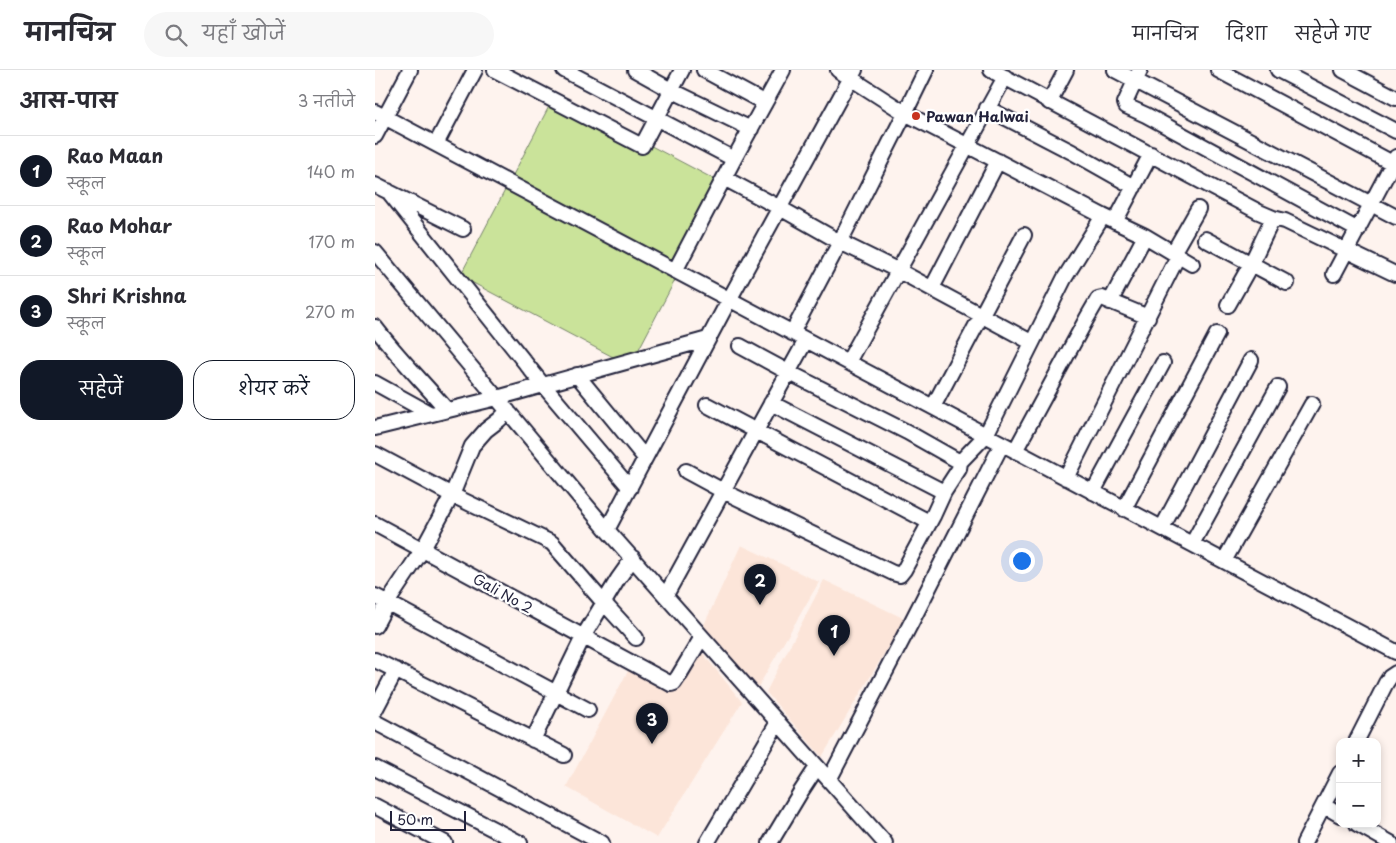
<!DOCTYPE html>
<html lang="hi">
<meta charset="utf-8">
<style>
:root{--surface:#fff;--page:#f7f7f7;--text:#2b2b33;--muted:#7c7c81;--line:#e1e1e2;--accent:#111827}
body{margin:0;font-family:"Playpen Sans","Playpen Sans Deva",sans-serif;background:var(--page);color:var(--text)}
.controls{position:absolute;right:15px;bottom:15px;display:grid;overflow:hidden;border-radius:10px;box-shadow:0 2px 8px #0003}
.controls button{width:45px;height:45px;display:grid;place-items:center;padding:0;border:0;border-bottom:1px solid var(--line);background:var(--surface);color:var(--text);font:25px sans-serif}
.scale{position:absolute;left:15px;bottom:12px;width:76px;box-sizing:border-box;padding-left:5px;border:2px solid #22223b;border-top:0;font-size:14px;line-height:18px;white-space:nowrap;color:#22223b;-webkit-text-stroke:4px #fff;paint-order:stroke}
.you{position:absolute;left:646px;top:490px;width:18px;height:18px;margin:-12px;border:4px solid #fff;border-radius:50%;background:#1a73e8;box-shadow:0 0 0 8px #1a73e833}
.badge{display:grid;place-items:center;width:32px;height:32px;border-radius:50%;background:var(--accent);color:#fff;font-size:16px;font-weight:700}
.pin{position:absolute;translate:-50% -41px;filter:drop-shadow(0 1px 2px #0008)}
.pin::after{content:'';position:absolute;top:26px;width:18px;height:15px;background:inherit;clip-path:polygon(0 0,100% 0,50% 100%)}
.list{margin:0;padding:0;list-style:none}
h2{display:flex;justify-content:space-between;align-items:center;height:65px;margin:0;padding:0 20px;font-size:21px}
h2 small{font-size:16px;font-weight:400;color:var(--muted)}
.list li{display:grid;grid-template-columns:32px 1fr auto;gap:15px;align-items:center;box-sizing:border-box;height:70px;padding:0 20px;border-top:1px solid var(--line)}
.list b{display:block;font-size:19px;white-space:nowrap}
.list p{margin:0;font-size:16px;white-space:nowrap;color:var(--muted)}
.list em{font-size:16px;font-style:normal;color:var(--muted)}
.actions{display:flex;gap:10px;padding:15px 20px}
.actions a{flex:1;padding:11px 0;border:1px solid var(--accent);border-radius:20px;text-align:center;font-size:18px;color:var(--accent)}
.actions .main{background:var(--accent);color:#fff}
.icon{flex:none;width:28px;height:28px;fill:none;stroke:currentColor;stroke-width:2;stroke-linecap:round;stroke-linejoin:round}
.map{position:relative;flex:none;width:1021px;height:773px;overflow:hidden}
header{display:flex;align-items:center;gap:30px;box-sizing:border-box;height:70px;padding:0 25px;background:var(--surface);border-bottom:1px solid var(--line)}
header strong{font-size:24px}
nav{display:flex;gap:28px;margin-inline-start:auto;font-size:18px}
.search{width:350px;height:45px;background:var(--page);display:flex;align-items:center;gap:12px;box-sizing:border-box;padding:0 18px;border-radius:28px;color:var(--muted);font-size:19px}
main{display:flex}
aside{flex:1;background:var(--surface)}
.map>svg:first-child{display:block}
.built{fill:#fce5d9}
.green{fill:#cae39a;stroke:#76826a}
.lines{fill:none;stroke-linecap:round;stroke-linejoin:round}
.minor-casing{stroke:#22223b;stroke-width:18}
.minor{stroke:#fff;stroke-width:14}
.poi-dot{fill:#c8321e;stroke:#fff;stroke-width:2}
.labels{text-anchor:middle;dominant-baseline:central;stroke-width:4.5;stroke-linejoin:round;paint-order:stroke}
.poi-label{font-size:14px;font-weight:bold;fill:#22223b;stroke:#fff;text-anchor:start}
.street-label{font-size:14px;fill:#22223b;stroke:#fff}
</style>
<header>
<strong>मानचित्र</strong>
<div class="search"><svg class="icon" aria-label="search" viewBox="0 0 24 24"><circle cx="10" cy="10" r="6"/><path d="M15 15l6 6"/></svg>यहाँ खोजें</div>
<nav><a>मानचित्र</a><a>दिशा</a><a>सहेजे गए</a></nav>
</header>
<main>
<aside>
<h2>आस-पास<small>3 नतीजे</small></h2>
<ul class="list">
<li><span class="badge">1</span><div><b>Rao Maan</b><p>स्कूल</p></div><em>140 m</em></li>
<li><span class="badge">2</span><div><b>Rao Mohar</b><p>स्कूल</p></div><em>170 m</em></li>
<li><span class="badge">3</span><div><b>Shri Krishna</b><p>स्कूल</p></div><em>270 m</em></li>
</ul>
<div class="actions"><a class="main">सहेजें</a><a>शेयर करें</a></div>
</aside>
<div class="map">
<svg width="1021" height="773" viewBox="0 0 1021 773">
<rect width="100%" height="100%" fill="#fef3ee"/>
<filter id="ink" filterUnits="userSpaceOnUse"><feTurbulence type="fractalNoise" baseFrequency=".02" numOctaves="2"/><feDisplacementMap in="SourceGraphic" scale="10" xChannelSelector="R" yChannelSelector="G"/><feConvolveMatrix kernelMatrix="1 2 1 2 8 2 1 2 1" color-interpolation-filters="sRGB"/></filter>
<g filter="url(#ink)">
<path class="built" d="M366,475L444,512L383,617L328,557Z
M449,510L530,549L447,687L391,622Z
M317,570L367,632L282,768L191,717L261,586L295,610Z"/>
<path class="green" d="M180,25L350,115L255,296L85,206Z"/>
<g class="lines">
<g class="minor-casing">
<path id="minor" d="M120,0L267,76L307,0
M189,0L359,89
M260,0L296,20L376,59
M329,0L390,33
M463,0L530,43L728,146L770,166L817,194
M551,0L530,43L465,172L524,201L656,272
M616,0L884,142L898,148L910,151L1020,204
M740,0L1021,147
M765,0L750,33L751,36L771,45L983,160
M843,0L1021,95
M903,0L1021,61
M968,0L1021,28
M674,32L691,0
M612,38L697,82L759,117
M0,42L1021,582
M0,66L35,0
M61,74L100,0
M349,108L405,138L465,172L417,263
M0,115L88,159
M13,121L168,315L255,418
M740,152L776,84
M830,169L912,213
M0,182L232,460L510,773
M798,183L823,139
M300,201L359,89L408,0
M959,204L1021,87
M557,218L623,91
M735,232L770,166
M853,235L876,194L898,148
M0,257C22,286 48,312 72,340
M365,276L413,302L532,362L585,392
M473,292L630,7
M202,305L270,388
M0,313L56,344
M396,333L569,422
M332,335L554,452
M558,337L649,165
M0,358L122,328L333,269
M640,381L712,248L723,229L727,228L773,247
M0,384L77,425L177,473L229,533L261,568
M311,401L348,421L518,503L525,505L529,500L558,446L569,422L584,399L585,392L611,365L689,209L728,146
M691,408L803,186
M718,422L788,293
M749,439L842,264
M0,454L296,614L299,613L303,607L327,567
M787,458L876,290
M232,460L354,230L480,0
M817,474L903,317
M849,491L937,334
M291,525L431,270
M0,526L213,640
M0,556L12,533L48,479L77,425L97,376L111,360L124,350L133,341
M0,590L189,685
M0,640L21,600
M0,652L227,773
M158,670L208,567L243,509L258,488
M981,672L1011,613L1015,607L1021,603
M0,698L145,773
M454,710L536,553L627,374
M0,736L70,773
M953,738L965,745
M982,754L1016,773
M332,773L403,652
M395,773L425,723L442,697
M929,773L965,703"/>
</g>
<use href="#minor" class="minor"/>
</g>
</g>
<circle class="poi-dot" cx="541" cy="46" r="5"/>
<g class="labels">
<g class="poi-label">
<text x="551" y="46">Pawan Halwai</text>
</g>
<g class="street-label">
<text transform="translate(128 523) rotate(29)">Gali No 2</text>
</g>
</g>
</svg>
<div class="controls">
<button>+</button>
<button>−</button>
</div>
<div class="scale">50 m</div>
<div class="you"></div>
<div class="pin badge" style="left:459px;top:586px">1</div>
<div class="pin badge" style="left:385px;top:535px">2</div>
<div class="pin badge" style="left:277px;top:674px">3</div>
</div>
</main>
